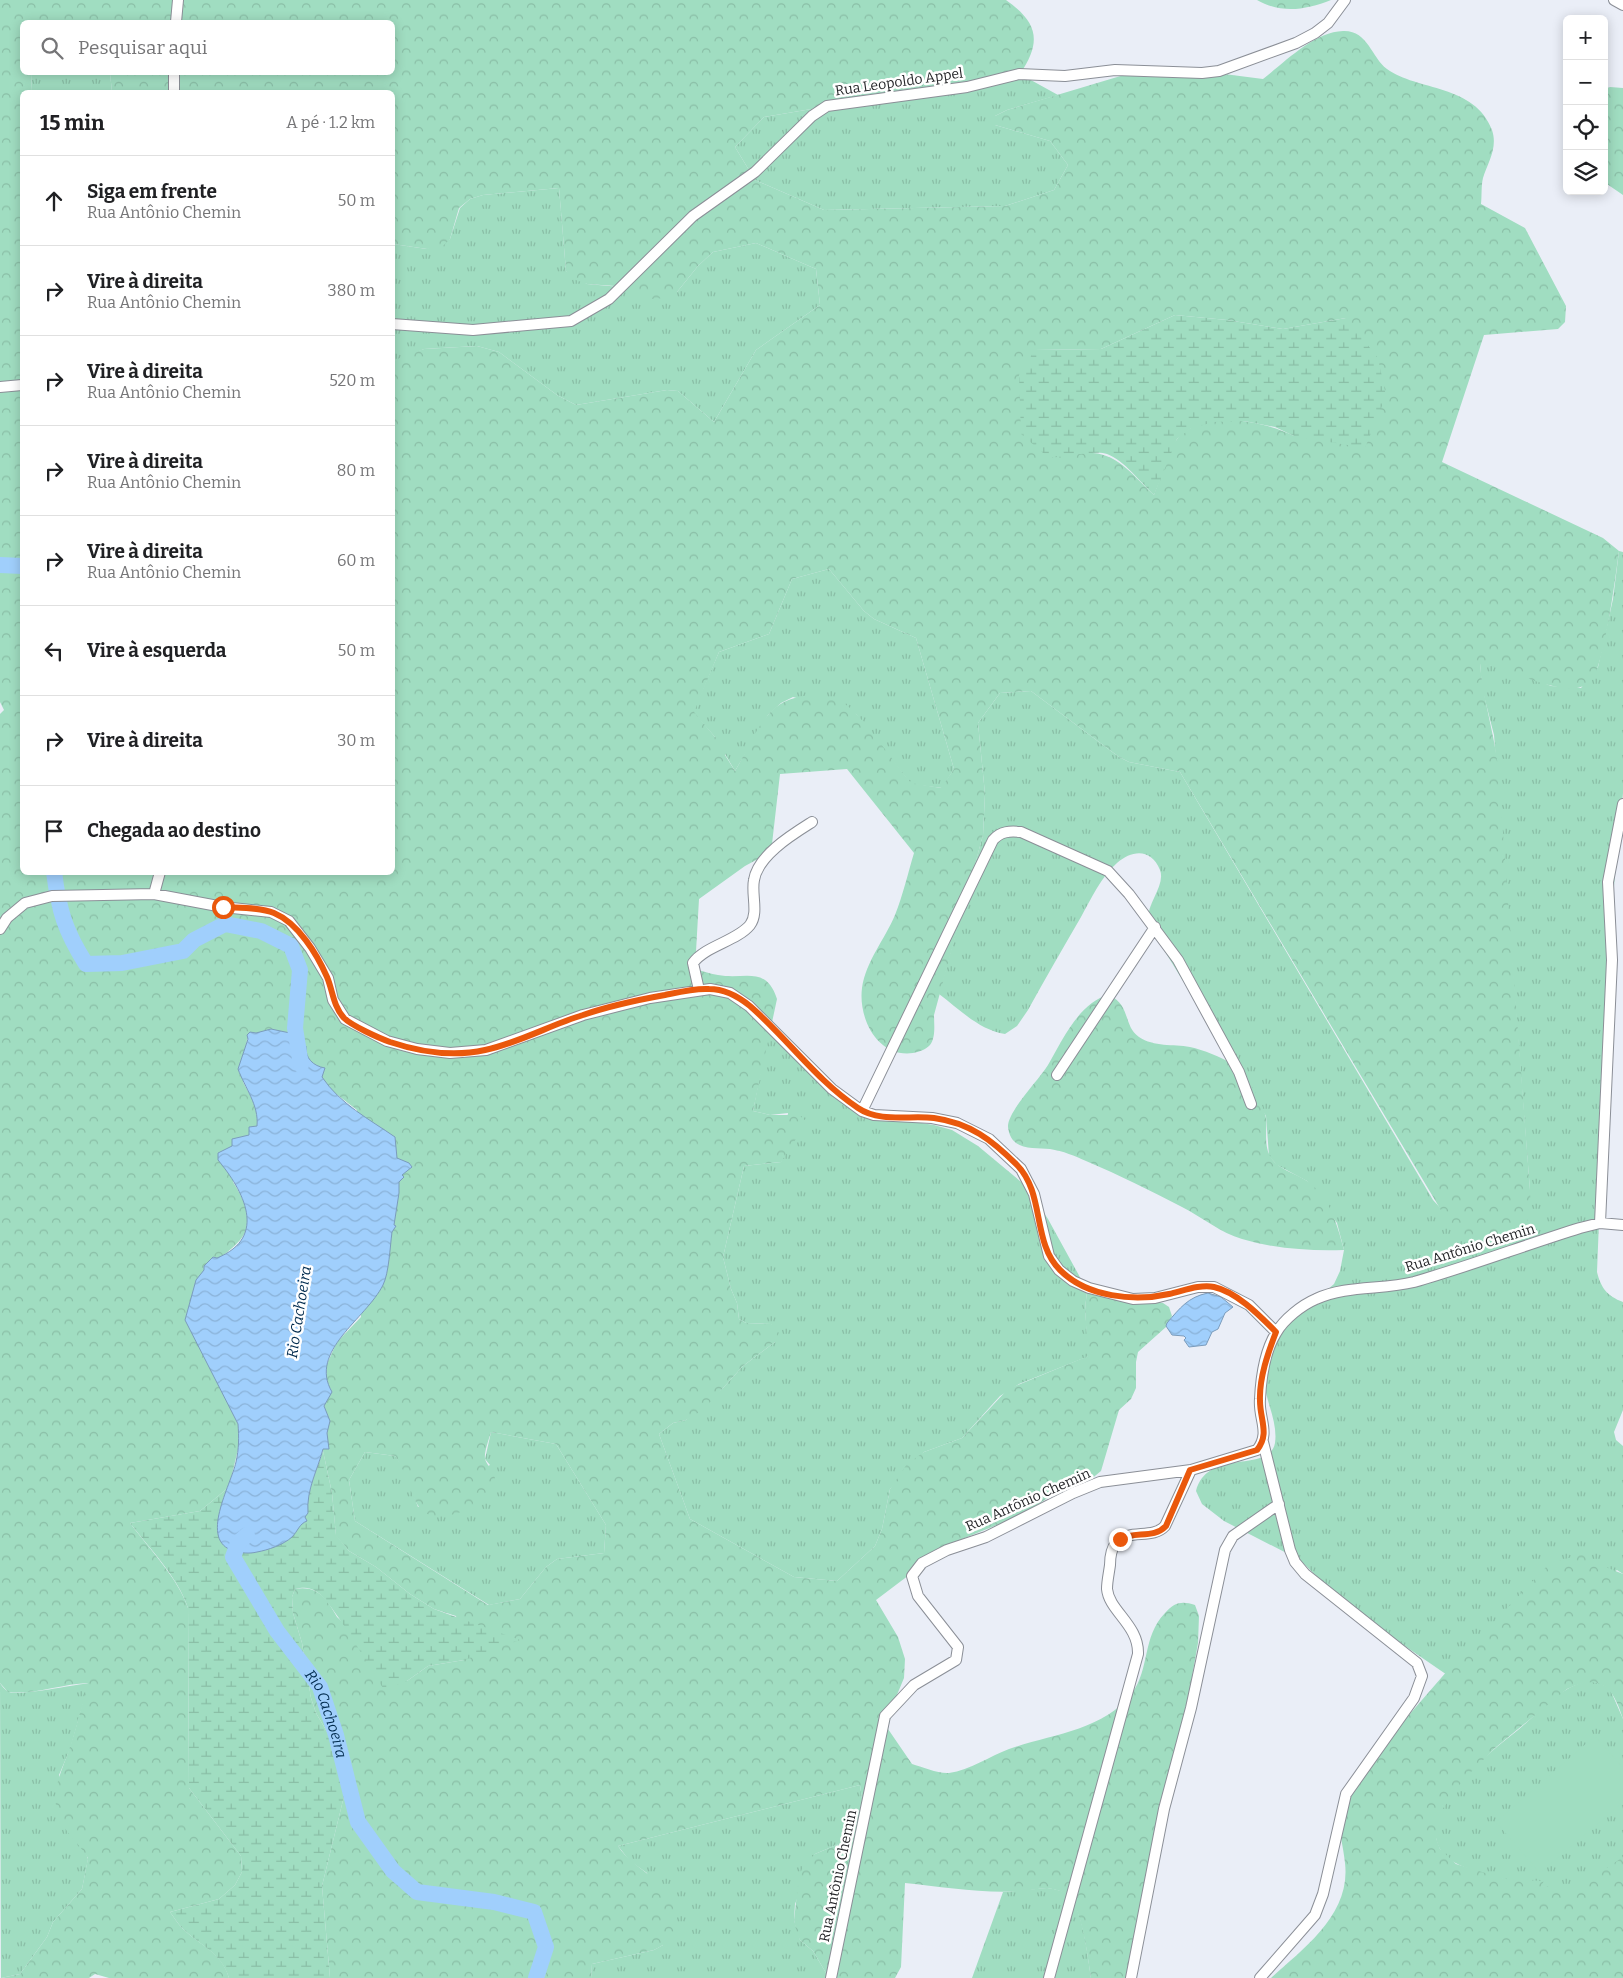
<!DOCTYPE html>
<html lang="pt">
<meta charset="utf-8">
<style>
:root{--surface:#fff;--page:#f6f6f6;--text:#202124;--muted:#757577;--line:#e0e0e0}
body{margin:0;font-family:Bitter,serif;background:var(--page);color:var(--text)}
.controls{position:absolute;right:15px;top:15px;display:grid;overflow:hidden;border-radius:8px;box-shadow:0 2px 12px #0003}
.controls button{width:45px;height:45px;display:grid;place-items:center;padding:0;border:0;border-bottom:1px solid var(--line);background:var(--surface);color:var(--text);font:25px sans-serif}
.stop{position:absolute;width:15px;height:15px;margin:-11px;border:4px solid #ea580c;border-radius:50%;background:#fff}
.stop.end{background:#ea580c;border-color:#fff;box-shadow:0 1px 5px #0008}
.list{margin:0;padding:0;list-style:none}
h2{display:flex;justify-content:space-between;align-items:center;height:65px;margin:0;padding:0 20px;font-size:21px}
h2 small{font-size:16px;font-weight:400;color:var(--muted)}
.list li{display:grid;grid-template-columns:32px 1fr auto;gap:15px;align-items:center;box-sizing:border-box;height:90px;padding:0 20px;border-top:1px solid var(--line)}
.list b{display:block;font-size:19px;white-space:nowrap}
.list p{margin:0;font-size:16px;white-space:nowrap;color:var(--muted)}
.list em{font-size:16px;font-style:normal;color:var(--muted)}
.icon{flex:none;width:28px;height:28px;fill:none;stroke:currentColor;stroke-width:2;stroke-linecap:round;stroke-linejoin:round}
.map{position:relative;flex:none;width:1623px;height:1978px;overflow:hidden}
.search{position:absolute;background:var(--surface);box-shadow:0 2px 12px #0003;left:20px;top:20px;width:375px;height:55px;display:flex;align-items:center;gap:12px;box-sizing:border-box;padding:0 18px;border-radius:8px;color:var(--muted);font-size:19px}
.panel{position:absolute;background:var(--surface);box-shadow:0 2px 12px #0003;left:20px;top:90px;width:375px;height:785px;border-radius:8px}
.map>svg:first-child{display:block}
.grass{fill:url(#grass-tufts)}
.forest{fill:url(#forest-crowns);fill-rule:evenodd}
.wetland{fill:url(#wetland-marsh)}
.garden{fill:#a0ddc1}
.water{fill:url(#water-waves);stroke:#7b9cbc}
.lines{fill:none;stroke-linecap:round;stroke-linejoin:round}
.river{stroke:#a0cffc;stroke-width:16}
.street-casing{stroke:#8b8f97;stroke-width:12}
.street{stroke:#fff;stroke-width:10}
.route{stroke:#ea580c;stroke-width:6}
.labels{text-anchor:middle;dominant-baseline:central;stroke-width:5;stroke-linejoin:round;paint-order:stroke}
.street-label{font-size:14px;fill:#242528;stroke:#fff}
.water-label{font-size:15px;font-style:italic;fill:#002b4e;stroke:#fff}
</style>
<div class="map">
<svg width="1623" height="1978" viewBox="0 0 1623 1978">
<defs>
<pattern id="grass-tufts" width="24" height="20" patternUnits="userSpaceOnUse" patternTransform="scale(1.25)"><rect width="24" height="20" fill="#a0ddc1"/><path d="M3 7l-1-3M5 7V3M7 7l1-3M15 17l-1-3M17 17v-4M19 17l1-3" fill="none" stroke="#8abea6"/></pattern>
<pattern id="forest-crowns" width="20" height="18" patternUnits="userSpaceOnUse" patternTransform="scale(1.25)"><rect width="20" height="18" fill="#a0ddc1"/><path d="M2 6a3 3 0 1 1 6 0M12 15a3 3 0 1 1 6 0" fill="none" stroke="#8abea6"/></pattern>
<pattern id="wetland-marsh" width="20" height="14" patternUnits="userSpaceOnUse" patternTransform="scale(1.25)"><rect width="20" height="14" fill="#a0ddc1"/><path d="M1 5h8M5 5V1M11 12h8M15 12V8" fill="none" stroke="#8abea6"/></pattern>
<pattern id="water-waves" width="16" height="10" patternUnits="userSpaceOnUse" patternTransform="scale(1.25)"><rect width="16" height="10" fill="#a0cffc"/><path d="M0 5q4-4 8 0t8 0" fill="none" stroke="#8ab2d8"/></pattern>
</defs>
<rect width="100%" height="100%" fill="#eaeef7"/>
<path class="grass" d="M32,73H110L112,92H31Z
M1020,74L1058,95L1007,110L995,116V125L1050,141L1068,165L1054,190L1005,206L824,210L755,180L735,147L764,117Z
M559,188L566,271L587,284L677,292L698,266L713,252L756,243L816,269L820,305L756,350L714,422L678,391L667,390L576,405L557,395L499,352L477,346L424,349L393,362V244L427,249L450,239L460,208L470,199L483,195Z
M1619,551L1623,552V793L1611,917L1597,1272C1601,1288 1607,1296 1623,1302V1410L1614,1432L1616,1440L1623,1446V1574L1617,1570L1453,1679L1348,1607L1300,1560L1224,1521L1202,1504L1196,1491C1208,1447 1269,1474 1275,1443C1278,1423 1266,1401 1264,1382C1263,1369 1265,1355 1266,1343L1334,1284L1340,1271L1344,1250L1337,1223L1307,1181L1277,1165L1269,1156L1266,1116L1148,924C1145,904 1166,886 1160,870C1151,848 1132,850 1117,863C1101,877 1091,899 1081,917C1063,948 1045,979 1028,1010L1017,1026L1005,1034C979,1030 959,1009 939,994L983,835L985,794L978,723L1000,693L1031,691L1119,757L1129,762L1180,772L1433,1200L1476,1247L1521,1232L1530,1190L1494,735L1482,688L1480,663L1513,670L1551,686L1581,688L1598,667L1613,599Z
M829,569L864,611L874,619L916,638L954,769L942,788L911,784L856,714L793,697L781,703L768,715L735,771L715,737L693,712L719,652L769,634L792,579Z
M769,1029L823,1081L877,1116L934,1125L952,1130L978,1146L1026,1186L1048,1219L1087,1290L1085,1310L1089,1356L1019,1384L1000,1396L962,1438L924,1452L890,1489L882,1529L875,1546L837,1581L794,1577L690,1519L659,1434L673,1423L686,1420L723,1388L743,1366L775,1342L771,1324L746,1323L739,1319L737,1303L731,1289L723,1257L744,1166L781,1162L788,1113L770,1115L753,1111Z
M491,1432L556,1444L606,1525L604,1553L557,1559L546,1567L520,1599L489,1605L355,1521L349,1480L365,1452L395,1456L403,1467L418,1507L490,1465L485,1459Z
M1589,1681L1600,1683L1610,1689L1623,1719V1868C1610,1874 1596,1885 1582,1888C1558,1894 1465,1874 1446,1857C1436,1848 1432,1828 1437,1815C1447,1786 1494,1749 1518,1730C1540,1712 1560,1686 1589,1681Z
M0,1683C2,1686 5,1690 9,1692C18,1696 74,1685 89,1683L70,1749L59,1775L88,1859L82,1889L53,1922L47,1937L20,1974L1,1978Z
M860,1785L867,1832L815,1854L795,1904L794,1920L800,1940L813,1951L829,1978H591L592,1964L654,1950L663,1945L647,1873L630,1861L618,1846Z
M1047,1888C1054,1889 1063,1890 1069,1896C1083,1910 1088,1958 1091,1978H972L1003,1892Z"/>
<path class="forest" d="M0,0H1006C1038,23 1042,41 1020,74L764,117L735,147L755,180L824,210L1005,206L1054,190L1068,165L1050,141L995,125V116L1007,110L1144,69L1193,70L1263,79C1285,62 1314,32 1343,31C1368,30 1371,57 1387,69C1417,91 1475,84 1492,130C1498,148 1488,162 1483,178C1481,186 1482,196 1481,204L1525,228L1566,306L1565,322L1558,329L1484,335L1442,462L1603,538L1619,551C1616,573 1604,671 1590,682C1579,691 1566,689 1553,686C1527,681 1509,667 1480,664C1483,699 1494,732 1498,767L1530,1190C1533,1238 1516,1235 1476,1247L1464,1240L1451,1227L1180,772L1129,762L1119,757L1031,691L1000,693L978,723L985,794L983,835L934,1015C934,1024 936,1037 930,1045C925,1050 919,1052 913,1053C878,1058 858,1019 862,988C866,961 885,939 895,915C903,895 908,873 914,853L847,769L780,774L772,844L758,859L745,866L699,899L695,969C703,971 711,974 718,975C745,980 766,965 777,999L753,1111L770,1115H799L807,1122L781,1162L744,1166L723,1257L731,1289L737,1303L739,1319L746,1323L771,1324L779,1333L775,1342L743,1366L703,1410L686,1420L673,1423L659,1434L690,1519L794,1577L837,1581L875,1546L882,1529L890,1489L907,1464L924,1452L962,1438L1008,1389L1088,1356L1085,1310L1087,1290L1163,1303L1169,1307L1172,1316L1166,1327L1138,1352L1136,1362V1388L1131,1399L1119,1410L1101,1471L1090,1480L1046,1499L1024,1514L950,1544L876,1600L898,1637L905,1659L904,1678L894,1702L888,1729L912,1764C922,1767 939,1774 949,1773C970,1770 990,1756 1009,1749C1051,1734 1103,1731 1132,1693C1150,1669 1142,1637 1165,1613C1175,1602 1182,1601 1195,1605L1199,1616L1198,1643L1187,1705L1133,1978H1091C1088,1959 1082,1906 1067,1895C1054,1885 1037,1889 1023,1891C984,1894 943,1887 905,1883L901,1967L895,1978H829L813,1951L800,1940L797,1934L794,1920L799,1877L803,1866L815,1854L867,1832L860,1785L618,1846C635,1873 687,1888 675,1928C671,1939 665,1945 654,1950L592,1964L591,1978H330L322,1886L346,1788L333,1742L316,1713L311,1698L302,1643L293,1613L292,1597L295,1589C318,1585 327,1599 337,1617L407,1681L428,1666L464,1660L456,1616L434,1609L410,1594L376,1567L349,1551L336,1536L332,1493L323,1451L325,1368L337,1342L361,1317L357,1110L331,1090L294,1039H247L243,1082L255,1104L258,1117L257,1128L233,1182C261,1226 248,1238 209,1266L227,1401L238,1424L240,1441L229,1487L200,1511L130,1523C150,1550 178,1578 188,1608L189,1788L241,1856L242,1872L235,1885L219,1899L170,1912C174,1917 177,1923 182,1928C199,1945 222,1952 229,1978H109L95,1974L89,1978H1L20,1974L47,1937L53,1922L82,1889L88,1858C79,1843 63,1831 58,1814C50,1790 63,1769 70,1747C77,1726 82,1704 88,1683C62,1684 34,1695 8,1692L0,1683V714L4,710L0,702ZM22,22H392V72L110,73L112,92H392L393,244L427,249L441,248L450,239L459,208L470,199L483,195L559,188L566,271L573,279L587,284L615,286L650,299L666,298L677,292L698,266L713,252L756,243L816,269L820,305L756,350L714,422L678,391L667,390L576,405L557,395L499,352L477,346L424,349L405,355L393,362L392,872H22V92H31L32,73L22,72ZM1175,315L1227,320L1283,329L1346,318L1294,436C1265,421 1204,409 1178,438C1170,447 1159,482 1154,495C1135,478 1120,455 1093,453L1035,350L1101,349ZM829,569L864,611L874,619L916,638L954,769L941,788L911,783C894,763 865,718 845,704C834,696 817,694 804,696C790,698 778,703 768,715C754,731 746,753 735,771L725,755V742L715,737L694,712L719,652L769,634L792,579ZM491,1432L556,1444L606,1525L604,1553L557,1559L546,1567L520,1599L488,1605L355,1521L349,1480L365,1452L395,1456C417,1487 408,1531 461,1512C471,1508 487,1499 492,1490C501,1475 488,1469 485,1459C484,1452 489,1439 491,1432Z
M1257,0H1331C1306,10 1281,14 1257,0Z
M1610,87L1623,88V195L1604,182V89Z
M1109,995C1131,1005 1123,1026 1139,1037C1154,1047 1173,1044 1190,1047C1204,1050 1220,1057 1233,1064C1245,1072 1264,1104 1266,1118C1267,1130 1264,1145 1270,1156C1277,1169 1295,1173 1307,1181C1330,1197 1337,1224 1344,1250C1309,1251 1276,1249 1242,1239C1221,1233 1202,1217 1182,1207C1151,1191 1119,1175 1086,1161C1075,1156 1063,1151 1050,1149C1034,1147 1011,1152 1008,1127C1007,1112 1038,1081 1048,1065C1062,1041 1080,1001 1109,995Z
M1582,1554L1593,1562L1623,1574V1719C1613,1686 1600,1673 1567,1689L1495,1748L1463,1780L1437,1817L1436,1838L1440,1849L1456,1864L1505,1879L1544,1881L1541,1886L1581,1888L1583,1884L1623,1857V1978H1271C1305,1947 1351,1914 1345,1863C1342,1834 1333,1819 1343,1791L1448,1670L1549,1564Z"/>
<path class="wetland" d="M1175,315L1227,320L1283,329L1346,318L1378,358L1386,396L1365,448L1294,436L1275,427L1244,421L1213,422L1190,429L1177,439L1154,495C1140,482 1125,461 1107,454C1096,450 1063,457 1049,458L1021,434L1019,375L1035,350L1101,349Z
M323,1451L332,1493L336,1535L349,1551L376,1567L410,1594L434,1609L520,1640L464,1660L428,1666L407,1681L384,1689C371,1670 332,1601 317,1592C309,1587 304,1587 295,1589L292,1597L293,1613L302,1643L311,1698L316,1713L333,1742L346,1788L322,1886L330,1978H229C221,1952 199,1945 182,1928C177,1923 174,1917 170,1912L219,1899L235,1885L242,1872L241,1856L189,1788L188,1608C178,1577 150,1549 130,1523L200,1511L229,1487L218,1519L302,1523L312,1482Z"/>
<path class="garden" d="M1595,1736L1623,1768V1802L1540,1873L1496,1822Z"/>
<path class="water" d="M271,1029L290,1033L298,1045L306,1046C305,1058 313,1066 325,1068L322,1077C340,1104 369,1119 395,1137L397,1158L409,1163L412,1167L402,1175L404,1177L399,1182V1193L394,1225L396,1226L392,1232C390,1247 389,1273 383,1285C366,1319 308,1351 332,1392L324,1406L330,1421L327,1433L329,1449H323C318,1469 306,1490 308,1513L305,1517L307,1521C299,1524 298,1531 292,1537C283,1545 268,1550 257,1552C249,1554 241,1553 234,1551C198,1541 231,1485 236,1462C239,1449 239,1437 238,1424L185,1320L196,1280L204,1270V1266L213,1257L217,1258C269,1237 243,1190 218,1160V1153L232,1146V1139L249,1135V1127L257,1126C259,1105 245,1088 238,1069L248,1039L247,1035L250,1032L256,1033Z
M1208,1293L1221,1297L1233,1307L1225,1313L1218,1329L1212,1332L1206,1345L1189,1347L1184,1340L1186,1338L1184,1336L1172,1335L1166,1326L1167,1323C1180,1308 1188,1297 1208,1293Z"/>
<g class="lines">
<g class="river">
<path d="M0,565L22,566"/>
<path d="M54,872C59,911 65,931 86,964L122,963L183,951L194,940L225,924L261,931L291,946L300,970L295,1028L301,1065"/>
<path id="s1" d="M247,1535L238,1543L233,1557L277,1631L320,1687L336,1735L358,1822L393,1871L417,1892L494,1902L534,1912L546,1947L536,1978"/>
</g>
<g class="street-casing">
<path id="street" d="M1614,0L1623,5
M176,22L178,0
M174,72V92
M392,324L473,330L571,321L609,299L693,216L755,172L812,116L827,106L967,87L1019,74L1065,76L1115,70L1202,73L1219,71L1296,43L1315,33L1328,23L1345,0
M0,387L22,385
M154,894L160,872
M0,929L7,918L25,903L52,896L154,894L223,907L271,912L289,921L310,948L328,978L333,1000L345,1019L387,1041L417,1049L450,1053L486,1050L583,1015L650,998L710,989L730,993L749,1006L832,1089L862,1111L874,1115L932,1118L957,1123L989,1139L1021,1169L1034,1194L1049,1256L1059,1270L1073,1281L1089,1288L1133,1299L1155,1298L1198,1287H1214L1249,1305L1276,1332
M699,990L693,963C705,946 737,941 750,925C759,913 751,894 754,880C758,855 793,834 812,822
M1057,1075L1155,927
M862,1111L993,840C1001,831 1010,831 1021,832L1108,871L1129,894L1178,960L1239,1072L1251,1104
M1600,1223L1612,960L1608,882L1623,804
M831,1978L885,1716L914,1685L956,1660L958,1647L918,1596L912,1576L922,1563L947,1550L986,1537L1073,1493L1100,1482L1191,1470L1257,1450C1271,1433 1258,1418 1260,1399C1261,1378 1265,1351 1276,1333C1284,1319 1302,1305 1316,1299C1346,1285 1382,1290 1414,1282C1470,1266 1525,1245 1580,1228L1600,1223L1623,1225
M1049,1978L1138,1654C1139,1625 1109,1611 1107,1589C1107,1581 1109,1573 1110,1565C1110,1558 1111,1549 1116,1543C1129,1528 1152,1540 1165,1526L1191,1470
M1131,1978L1164,1809L1191,1708L1225,1550L1233,1536L1279,1504
M1260,1978L1315,1915L1323,1894L1346,1794L1414,1698L1422,1676L1417,1663L1305,1574L1295,1562L1290,1550L1263,1442"/>
</g>
<use href="#street" class="street"/>
</g>
<g class="lines">
<path class="route" d="M223,907C239,908 259,907 274,913C298,923 317,954 327,977C333,991 333,1006 344,1018C352,1026 379,1038 390,1042C420,1052 454,1057 485,1050C519,1043 550,1025 583,1015C609,1006 637,1000 665,995C679,992 695,988 709,989C724,989 739,997 750,1006C788,1039 816,1080 858,1108C880,1123 910,1115 934,1118C970,1123 992,1140 1017,1165C1045,1193 1032,1243 1060,1270C1087,1297 1134,1302 1169,1294C1183,1291 1200,1284 1214,1287C1237,1292 1260,1316 1276,1332C1268,1353 1259,1378 1260,1401C1260,1420 1270,1434 1257,1450L1190,1470L1166,1526C1154,1539 1135,1531 1120,1539"/>
</g>
<g class="labels">
<g class="street-label">
<text transform="translate(899 82) rotate(-8)">Rua Leopoldo Appel</text>
<text transform="translate(1470 1248) rotate(-17)">Rua Antônio Chemin</text>
<text transform="translate(1028 1500) rotate(-24)">Rua Antônio Chemin</text>
<text transform="translate(838 1876) rotate(-78)">Rua Antônio Chemin</text>
</g>
<g class="water-label">
<text transform="translate(299 1312) rotate(-81)">Rio Cachoeira</text>
<text stroke="none"><textPath href="#s1" startOffset="211">Rio Cachoeira</textPath></text>
</g>
</g>
</svg>
<div class="controls">
<button>+</button>
<button>−</button>
<button><svg class="icon" aria-label="locate" viewBox="0 0 24 24"><circle cx="12" cy="12" r="6"/><path d="M12 2v4M12 18v4M2 12h4M18 12h4"/></svg></button>
<button><svg class="icon" aria-label="layers" viewBox="0 0 24 24"><path d="M12 4l9 5-9 5-9-5zM3 14l9 5 9-5"/></svg></button>
</div>
<div class="stop" style="left:223px;top:907px"></div>
<div class="stop end" style="left:1120px;top:1539px"></div>
<div class="search"><svg class="icon" aria-label="search" viewBox="0 0 24 24"><circle cx="10" cy="10" r="6"/><path d="M15 15l6 6"/></svg>Pesquisar aqui</div>
<section class="panel">
<h2>15 min<small>A pé · 1.2 km</small></h2>
<ul class="list">
<li><svg class="icon" aria-label="ahead" viewBox="0 0 24 24"><path d="M12 20V5M6 11l6-6 6 6"/></svg><div><b>Siga em frente</b><p>Rua Antônio Chemin</p></div><em>50 m</em></li>
<li><svg class="icon" aria-label="right" viewBox="0 0 24 24"><path d="M7 20v-9h11M14 6l5 5-5 5"/></svg><div><b>Vire à direita</b><p>Rua Antônio Chemin</p></div><em>380 m</em></li>
<li><svg class="icon" aria-label="right" viewBox="0 0 24 24"><path d="M7 20v-9h11M14 6l5 5-5 5"/></svg><div><b>Vire à direita</b><p>Rua Antônio Chemin</p></div><em>520 m</em></li>
<li><svg class="icon" aria-label="right" viewBox="0 0 24 24"><path d="M7 20v-9h11M14 6l5 5-5 5"/></svg><div><b>Vire à direita</b><p>Rua Antônio Chemin</p></div><em>80 m</em></li>
<li><svg class="icon" aria-label="right" viewBox="0 0 24 24"><path d="M7 20v-9h11M14 6l5 5-5 5"/></svg><div><b>Vire à direita</b><p>Rua Antônio Chemin</p></div><em>60 m</em></li>
<li><svg class="icon" aria-label="left" viewBox="0 0 24 24"><path d="M17 20v-9H6M10 6l-5 5 5 5"/></svg><div><b>Vire à esquerda</b></div><em>50 m</em></li>
<li><svg class="icon" aria-label="right" viewBox="0 0 24 24"><path d="M7 20v-9h11M14 6l5 5-5 5"/></svg><div><b>Vire à direita</b></div><em>30 m</em></li>
<li><svg class="icon" aria-label="arrive" viewBox="0 0 24 24"><path d="M6 21V4h12l-3 4 3 4H6"/></svg><div><b>Chegada ao destino</b></div></li>
</ul>
</section>
</div>
